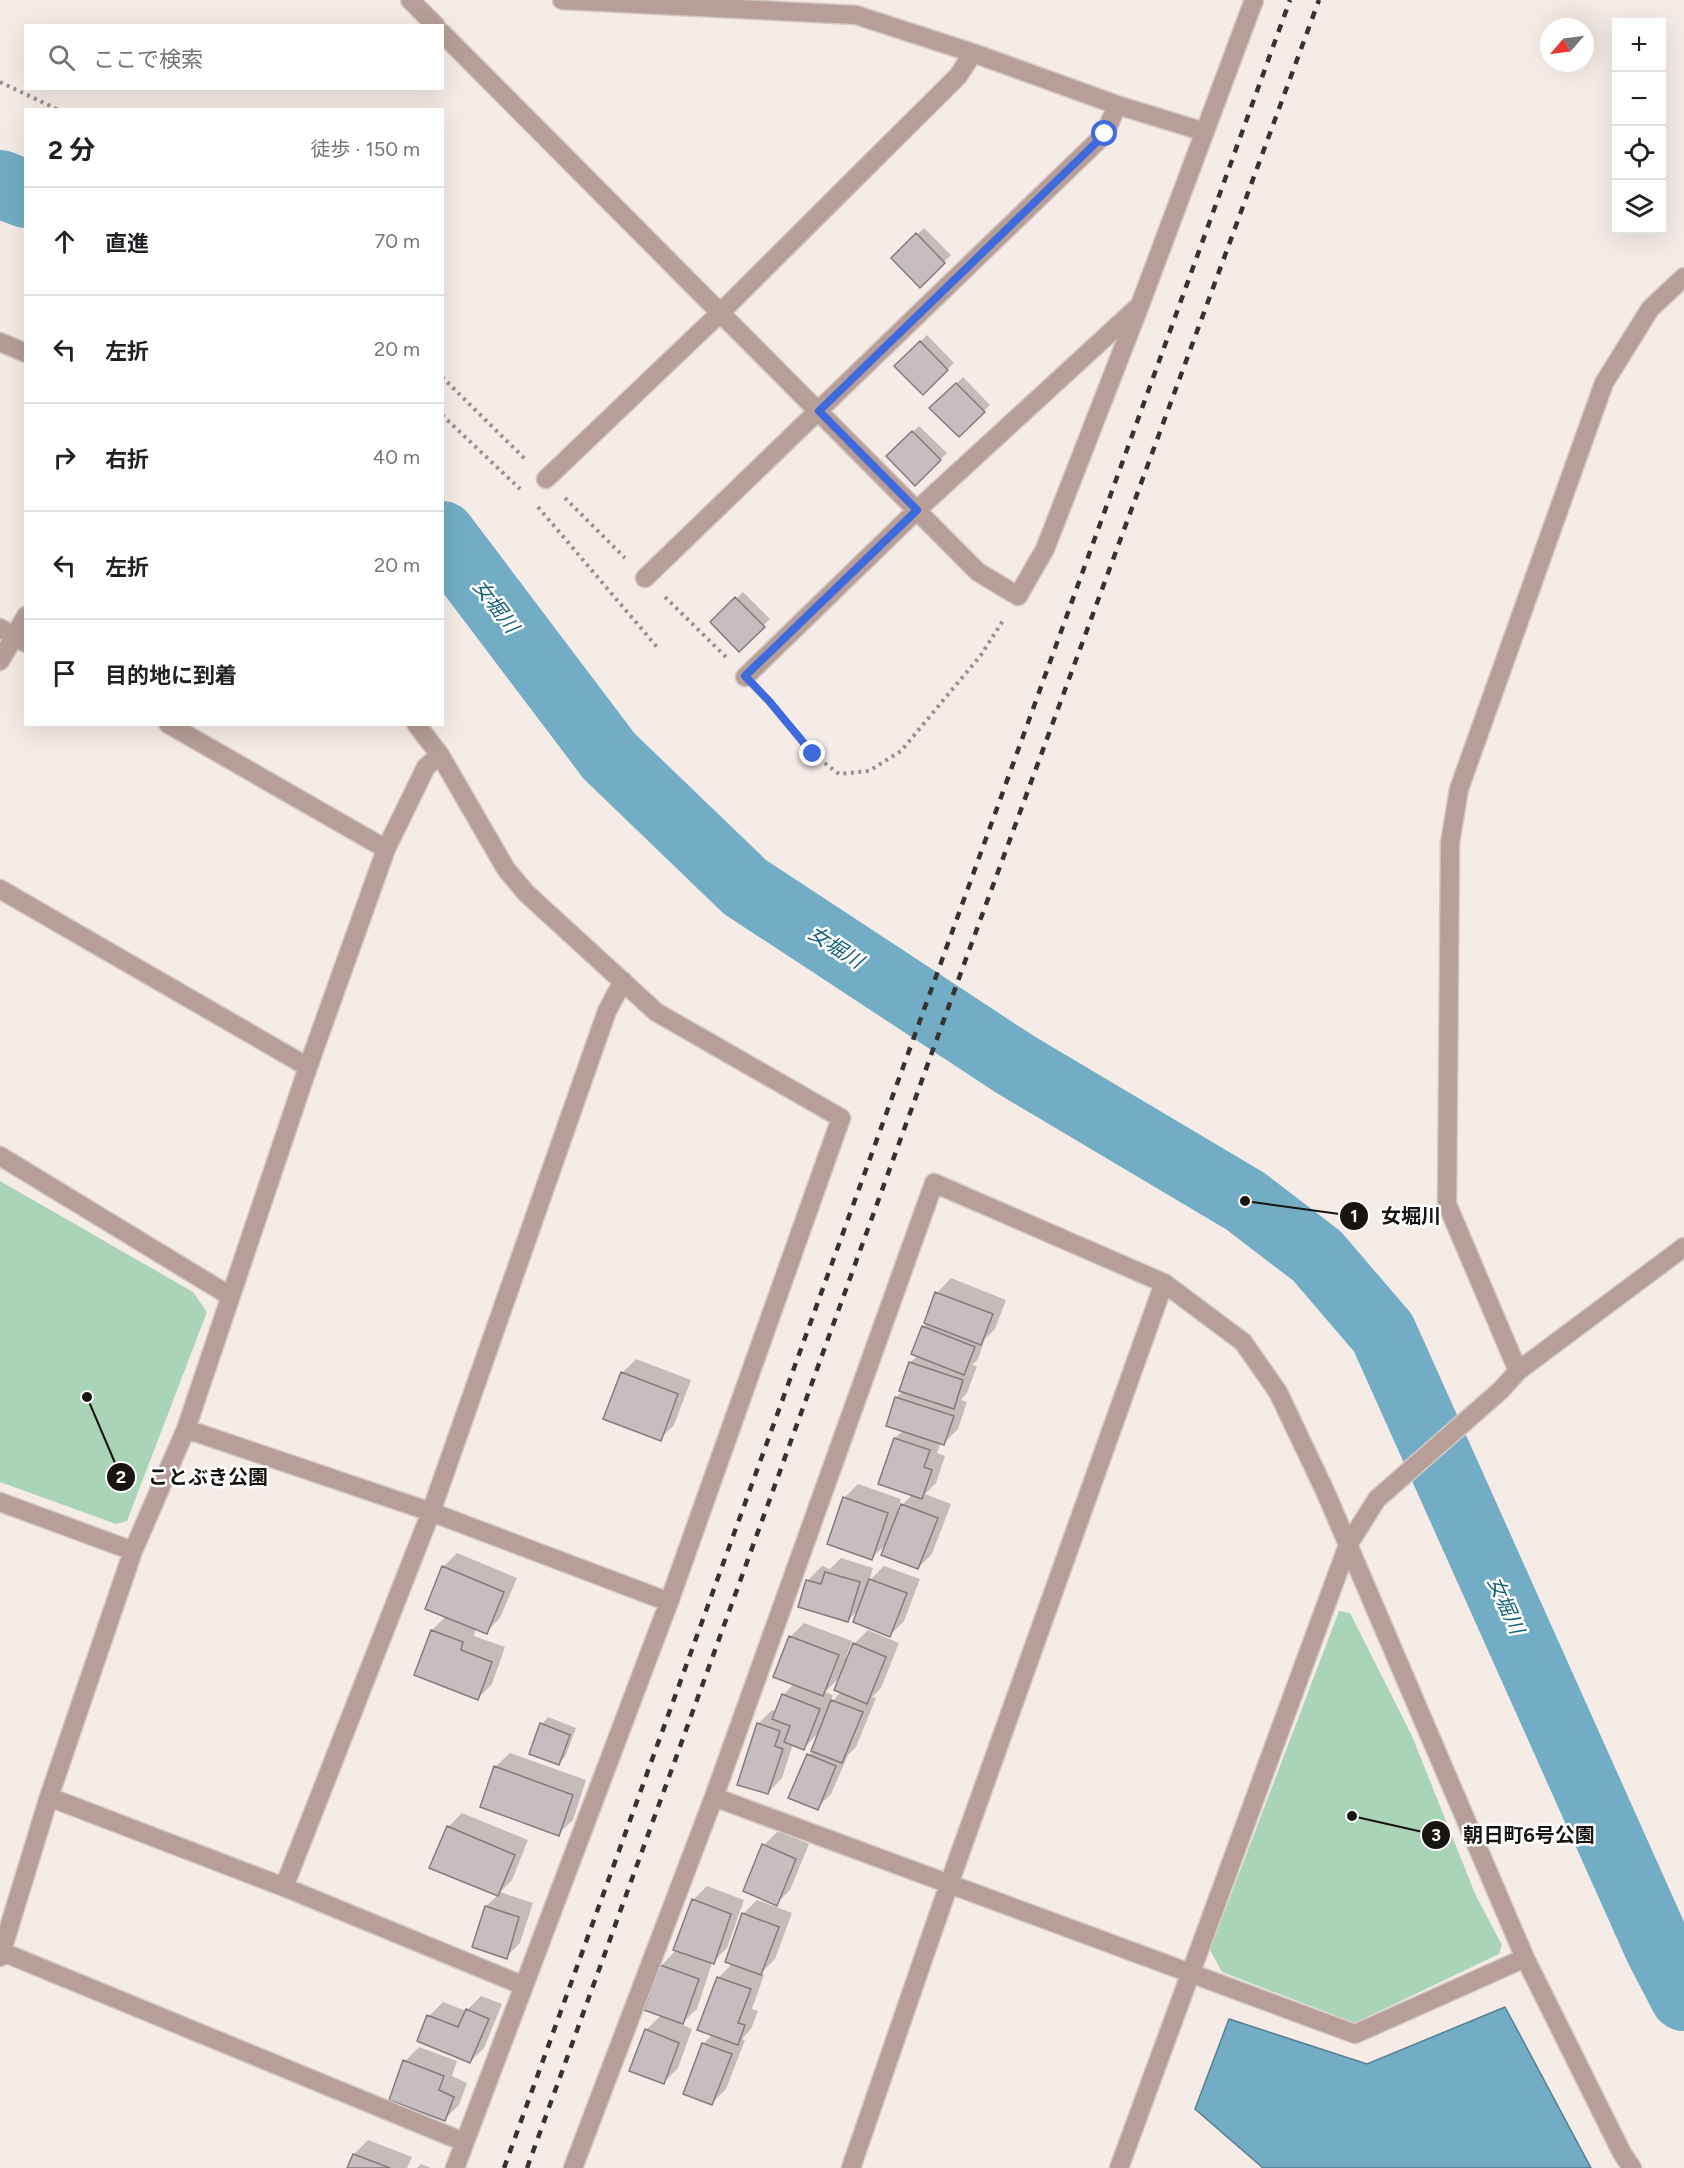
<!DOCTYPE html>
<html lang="ja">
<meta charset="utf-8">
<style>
:root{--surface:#fff;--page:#f6f6f6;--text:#202124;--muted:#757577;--line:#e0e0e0}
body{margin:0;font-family:Figtree,"Noto Sans JP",sans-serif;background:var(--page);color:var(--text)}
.controls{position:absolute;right:18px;top:18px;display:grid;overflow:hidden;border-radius:0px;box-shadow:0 6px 24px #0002}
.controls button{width:54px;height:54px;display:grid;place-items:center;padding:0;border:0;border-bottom:2px solid var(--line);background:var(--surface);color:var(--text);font:30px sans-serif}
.compass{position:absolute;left:1540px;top:18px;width:54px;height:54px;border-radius:50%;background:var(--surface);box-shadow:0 6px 24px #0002;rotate:242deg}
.stop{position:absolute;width:18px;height:18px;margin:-14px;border:4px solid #3f6adb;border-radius:50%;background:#fff}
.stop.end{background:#3f6adb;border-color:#fff;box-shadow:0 2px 6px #0008}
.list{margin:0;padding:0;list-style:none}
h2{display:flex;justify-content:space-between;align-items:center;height:78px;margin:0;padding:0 24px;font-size:26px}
h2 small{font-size:20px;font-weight:400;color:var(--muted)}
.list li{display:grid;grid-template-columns:39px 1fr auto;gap:18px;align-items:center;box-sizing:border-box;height:108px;padding:0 24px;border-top:2px solid var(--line)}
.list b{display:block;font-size:22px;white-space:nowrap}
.list em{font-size:20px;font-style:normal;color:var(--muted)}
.icon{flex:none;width:33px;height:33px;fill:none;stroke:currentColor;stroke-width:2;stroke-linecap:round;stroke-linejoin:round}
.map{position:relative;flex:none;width:1684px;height:2168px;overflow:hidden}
.search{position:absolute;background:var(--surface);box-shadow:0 6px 24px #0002;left:24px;top:24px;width:420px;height:66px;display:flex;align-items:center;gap:15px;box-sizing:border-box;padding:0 21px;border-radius:0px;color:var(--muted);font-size:22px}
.panel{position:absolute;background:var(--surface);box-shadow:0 6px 24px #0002;left:24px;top:108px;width:420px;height:618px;border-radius:0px}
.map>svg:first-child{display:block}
.green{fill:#aad4b7}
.water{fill:#72adc5;stroke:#577f8f;stroke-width:1.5}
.shadow{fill:#0003;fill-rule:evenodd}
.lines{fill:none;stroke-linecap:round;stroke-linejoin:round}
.river{stroke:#72adc5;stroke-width:68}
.building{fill:#c7bdc1;stroke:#847b7f;stroke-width:1.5}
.minor-casing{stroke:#d2c9c5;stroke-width:21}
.path{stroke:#97908c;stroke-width:4;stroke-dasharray:3 4.5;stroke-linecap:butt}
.minor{stroke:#b79e98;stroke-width:18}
.rail{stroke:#363230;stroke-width:4.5;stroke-dasharray:8 8;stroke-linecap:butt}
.route{stroke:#3f6adb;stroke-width:8}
.labels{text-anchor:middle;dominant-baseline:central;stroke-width:5;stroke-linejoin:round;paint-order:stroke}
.water-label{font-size:20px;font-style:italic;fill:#136079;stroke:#fff}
.leader{fill:none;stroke:#171412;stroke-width:2}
.callout-dot{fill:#171412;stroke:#fff;stroke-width:2}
.mark-label{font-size:18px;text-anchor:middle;font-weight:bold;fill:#fff}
.callout-label{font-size:20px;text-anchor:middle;font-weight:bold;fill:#171412;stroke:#fff;stroke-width:5;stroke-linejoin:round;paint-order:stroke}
</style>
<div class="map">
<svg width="1684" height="2168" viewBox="0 0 1684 2168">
<rect width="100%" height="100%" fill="#f6ece7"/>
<path class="green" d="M0,1181L193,1292L207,1312L127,1521L116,1524L0,1482Z
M1339,1611L1350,1613L1412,1736L1476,1896L1502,1945L1499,1954L1355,2023L1222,1972L1210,1950Z"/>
<path class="water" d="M1505,2007L1591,2168H1263L1195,2109L1229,2019L1367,2064Z"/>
<path class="shadow" d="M924,228L951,255L920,286L893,258Z
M927,335L954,363L923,393L896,366Z
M963,377L990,405L959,435L932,408Z
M919,426L947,453L915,484L888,456Z
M743,592L770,619L739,650L712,622Z
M951,1278L1006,1300L995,1329L985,1339L978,1359L972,1365L977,1366L967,1393L961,1400L967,1402L958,1429L944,1443L941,1442L937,1453L945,1456L936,1483L925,1494L951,1504L932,1554L918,1568L888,1542L872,1558L844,1498L858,1484L901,1499L898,1509L913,1494L880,1483L895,1438L904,1430L896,1397L903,1391L910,1363L918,1355L923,1327L928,1322H926L937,1293Z
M636,1359L691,1380L674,1425L660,1439L622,1373Z
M457,1553L517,1578L500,1618L486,1632L476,1628L474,1636L505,1647L492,1684L478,1698L432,1630L446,1616L443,1567Z
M841,1558L873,1568L869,1581L884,1566L920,1579L904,1621L890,1635L859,1609L848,1621L800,1606L808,1580L822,1566L830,1569Z
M804,1623L852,1641L846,1657L848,1658L854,1644L868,1630L899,1643L881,1688L872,1697L876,1698L856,1747L848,1755L831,1794L817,1808L809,1755L813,1750L820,1731L804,1748L793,1744L782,1778L768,1793L758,1724L772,1710L777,1712L783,1695L795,1683L790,1637ZM841,1676L842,1691L830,1703L833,1695L825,1692Z
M548,1717L576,1728L565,1757L559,1763L542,1724Z
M510,1753L586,1780L573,1820L558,1834L495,1767Z
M462,1813L528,1840L512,1880L500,1892L533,1903L520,1943L506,1957L486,1906L498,1895L448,1827Z
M778,1831L809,1844L790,1890L776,1904L764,1845Z
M707,1886L744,1900L727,1948L712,1963L697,2009L681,2024L692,2029L678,2068L664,2082L646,2030L661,2015V1966L677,1949L693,1900Z
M757,1900L792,1913L775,1959L760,1974L764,1975L752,2009L758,2011L751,2029L742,2039L745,2040L726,2089L712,2103L685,2093L704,2043L713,2034L718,1978L733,1963L743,1914Z
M481,1996L502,2004L484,2048L470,2062L429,2016L443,2002L466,2011Z
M419,2047L457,2061L452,2076L467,2083L459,2105L445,2119L405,2061Z
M368,2140L412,2157L407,2168H349L354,2154Z
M421,2164L431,2168H417Z"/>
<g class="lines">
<path class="river" d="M0,184L26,194
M442,535L609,756L745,887L1016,1065L1245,1201L1317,1256L1383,1333L1659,1949L1684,1997"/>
</g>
<path class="building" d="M916,233L945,263L920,288L891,258Z
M920,341L948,370L923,395L894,366Z
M956,383L985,412L959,437L929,408Z
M912,431L941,460L915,486L886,456Z
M735,597L765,627L739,652L710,622Z
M935,1292L993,1314L981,1345L924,1323Z
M922,1326L975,1347L964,1375L911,1354Z
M909,1362L963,1380L954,1409L899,1391Z
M621,1372L678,1394L661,1441L603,1419Z
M895,1397L954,1416L944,1445L886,1426Z
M894,1438L930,1450L924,1467L932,1470L922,1499L878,1484Z
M843,1497L888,1513L872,1560L827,1544Z
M901,1504L938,1518L918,1569L881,1555Z
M442,1566L504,1592L487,1634L425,1609Z
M825,1572L860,1582L848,1622L798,1607L806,1580L821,1584Z
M869,1579L907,1593L890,1637L853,1622Z
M431,1630L463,1642L461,1650L492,1662L478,1700L414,1675Z
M789,1636L839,1655L823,1696L773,1677Z
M853,1643L886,1657L867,1704L834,1690Z
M782,1694L820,1709L804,1750L784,1742L790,1726L772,1719Z
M831,1700L863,1712L842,1763L811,1751Z
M540,1723L570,1735L559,1765L529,1754Z
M757,1723L780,1731L775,1746L783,1749L768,1794L737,1785Z
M807,1754L836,1766L818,1810L788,1798Z
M494,1766L573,1795L559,1836L480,1807Z
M447,1826L515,1855L498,1896L429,1868Z
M762,1844L796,1859L777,1906L743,1891Z
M692,1899L731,1914L714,1964L673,1950Z
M485,1906L519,1917L507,1959L472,1947Z
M742,1913L779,1927L761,1975L725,1962Z
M660,1965L699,1979L683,2024L644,2010Z
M717,1977L751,1989L738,2023L745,2025L738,2045L697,2030Z
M466,2009L489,2019L470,2063L417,2041L427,2015L458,2027Z
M645,2029L679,2043L664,2084L629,2071Z
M702,2043L732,2054L712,2105L683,2094Z
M403,2060L444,2076L439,2090L454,2097L445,2121L389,2100Z
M353,2154L390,2168H347Z"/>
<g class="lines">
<g class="minor-casing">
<path id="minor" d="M410,0L436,26
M562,0L856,15L973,53L1117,105L1205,132
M442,33L978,572L1018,596L1045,549L1140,305L1254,0
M0,342L26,353
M546,479L720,313L958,76L973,53
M645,578L1105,134L1117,105
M0,628L26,643
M0,661L26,616
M745,677L917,510L1137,308
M168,724L386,849
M416,724L440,755L506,869L526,893L656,1012L841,1118L669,1602L455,2168
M0,889L308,1067
M0,1156L230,1296
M1518,1371L1447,1204L1450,843L1459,789L1604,383L1650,309L1684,277
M186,1429L431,1512L669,1602
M0,1502L133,1551
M49,1797L284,1887L522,1985
M714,1797L1355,2034L1525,1958
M284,1887L431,1512L607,1011L623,981
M0,1951L464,2142
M0,1957L49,1797L133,1551L186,1429L308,1067L386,849L426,767L440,755
M573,2168L714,1797L934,1183L1164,1283L1243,1342L1278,1392L1325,1491L1525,1958L1622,2153L1632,2168
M851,2168L949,1884L1164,1283
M1119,2168L1348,1545L1377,1499L1501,1390L1518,1371L1684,1247"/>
</g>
<path class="path" d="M0,82L59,110
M442,377L525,459
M442,415L520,489
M565,498L625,558
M538,507L657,647
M665,597L726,657
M765,696L813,754L839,774L869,771L901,751L981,655L1004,619"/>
<use href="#minor" class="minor"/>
<path class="rail" d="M504,2168L1290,0
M527,2168L967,956L1319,0"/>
</g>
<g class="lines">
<path class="route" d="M813,754L769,701L745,676L917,510L819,411L1105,134"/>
</g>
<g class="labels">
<g class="water-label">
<text transform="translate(496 606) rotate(53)">女堀川</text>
<text transform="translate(836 947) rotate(33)">女堀川</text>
<text transform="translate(1506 1605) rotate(66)">女堀川</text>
</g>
</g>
<path class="leader" d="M1245 1201L1354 1216M87 1397L121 1477M1352 1816L1436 1835"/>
<g class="callout-dot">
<circle cx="1245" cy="1201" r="6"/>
<circle cx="87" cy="1397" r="6"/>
<circle cx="1352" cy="1816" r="6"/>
<circle cx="1354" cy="1216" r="15"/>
<circle cx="121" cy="1477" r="15"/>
<circle cx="1436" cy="1835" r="15"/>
</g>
<g class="mark-label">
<text x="1354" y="1222">1</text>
<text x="121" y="1483">2</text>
<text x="1436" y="1841">3</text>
</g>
<g class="callout-label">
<text x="1411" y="1223">女堀川</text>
<text x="208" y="1484">ことぶき公園</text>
<text x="1529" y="1842">朝日町6号公園</text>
</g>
</svg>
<div class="controls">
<button>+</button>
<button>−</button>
<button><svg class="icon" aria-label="locate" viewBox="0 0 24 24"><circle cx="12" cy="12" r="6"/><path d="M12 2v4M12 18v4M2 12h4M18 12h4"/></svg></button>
<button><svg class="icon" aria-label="layers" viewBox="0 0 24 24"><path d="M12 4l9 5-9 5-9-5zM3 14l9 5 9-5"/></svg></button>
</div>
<svg class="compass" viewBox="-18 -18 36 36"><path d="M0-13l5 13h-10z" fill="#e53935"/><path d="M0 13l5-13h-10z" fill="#757577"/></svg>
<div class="stop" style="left:1105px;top:134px"></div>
<div class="stop end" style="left:813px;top:754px"></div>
<div class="search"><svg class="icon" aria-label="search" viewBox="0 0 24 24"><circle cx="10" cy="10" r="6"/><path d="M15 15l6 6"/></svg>ここで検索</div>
<section class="panel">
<h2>2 分<small>徒歩 · 150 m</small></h2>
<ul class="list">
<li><svg class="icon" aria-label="ahead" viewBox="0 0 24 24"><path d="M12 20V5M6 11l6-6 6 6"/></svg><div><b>直進</b></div><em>70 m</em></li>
<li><svg class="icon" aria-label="left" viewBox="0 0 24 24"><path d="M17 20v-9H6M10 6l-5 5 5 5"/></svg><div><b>左折</b></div><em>20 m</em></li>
<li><svg class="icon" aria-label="right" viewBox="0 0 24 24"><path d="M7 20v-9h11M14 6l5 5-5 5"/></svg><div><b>右折</b></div><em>40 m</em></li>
<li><svg class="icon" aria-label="left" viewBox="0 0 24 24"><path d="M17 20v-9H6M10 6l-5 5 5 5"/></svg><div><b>左折</b></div><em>20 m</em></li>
<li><svg class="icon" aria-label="arrive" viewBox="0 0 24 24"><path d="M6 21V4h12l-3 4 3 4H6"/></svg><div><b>目的地に到着</b></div></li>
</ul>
</section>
</div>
